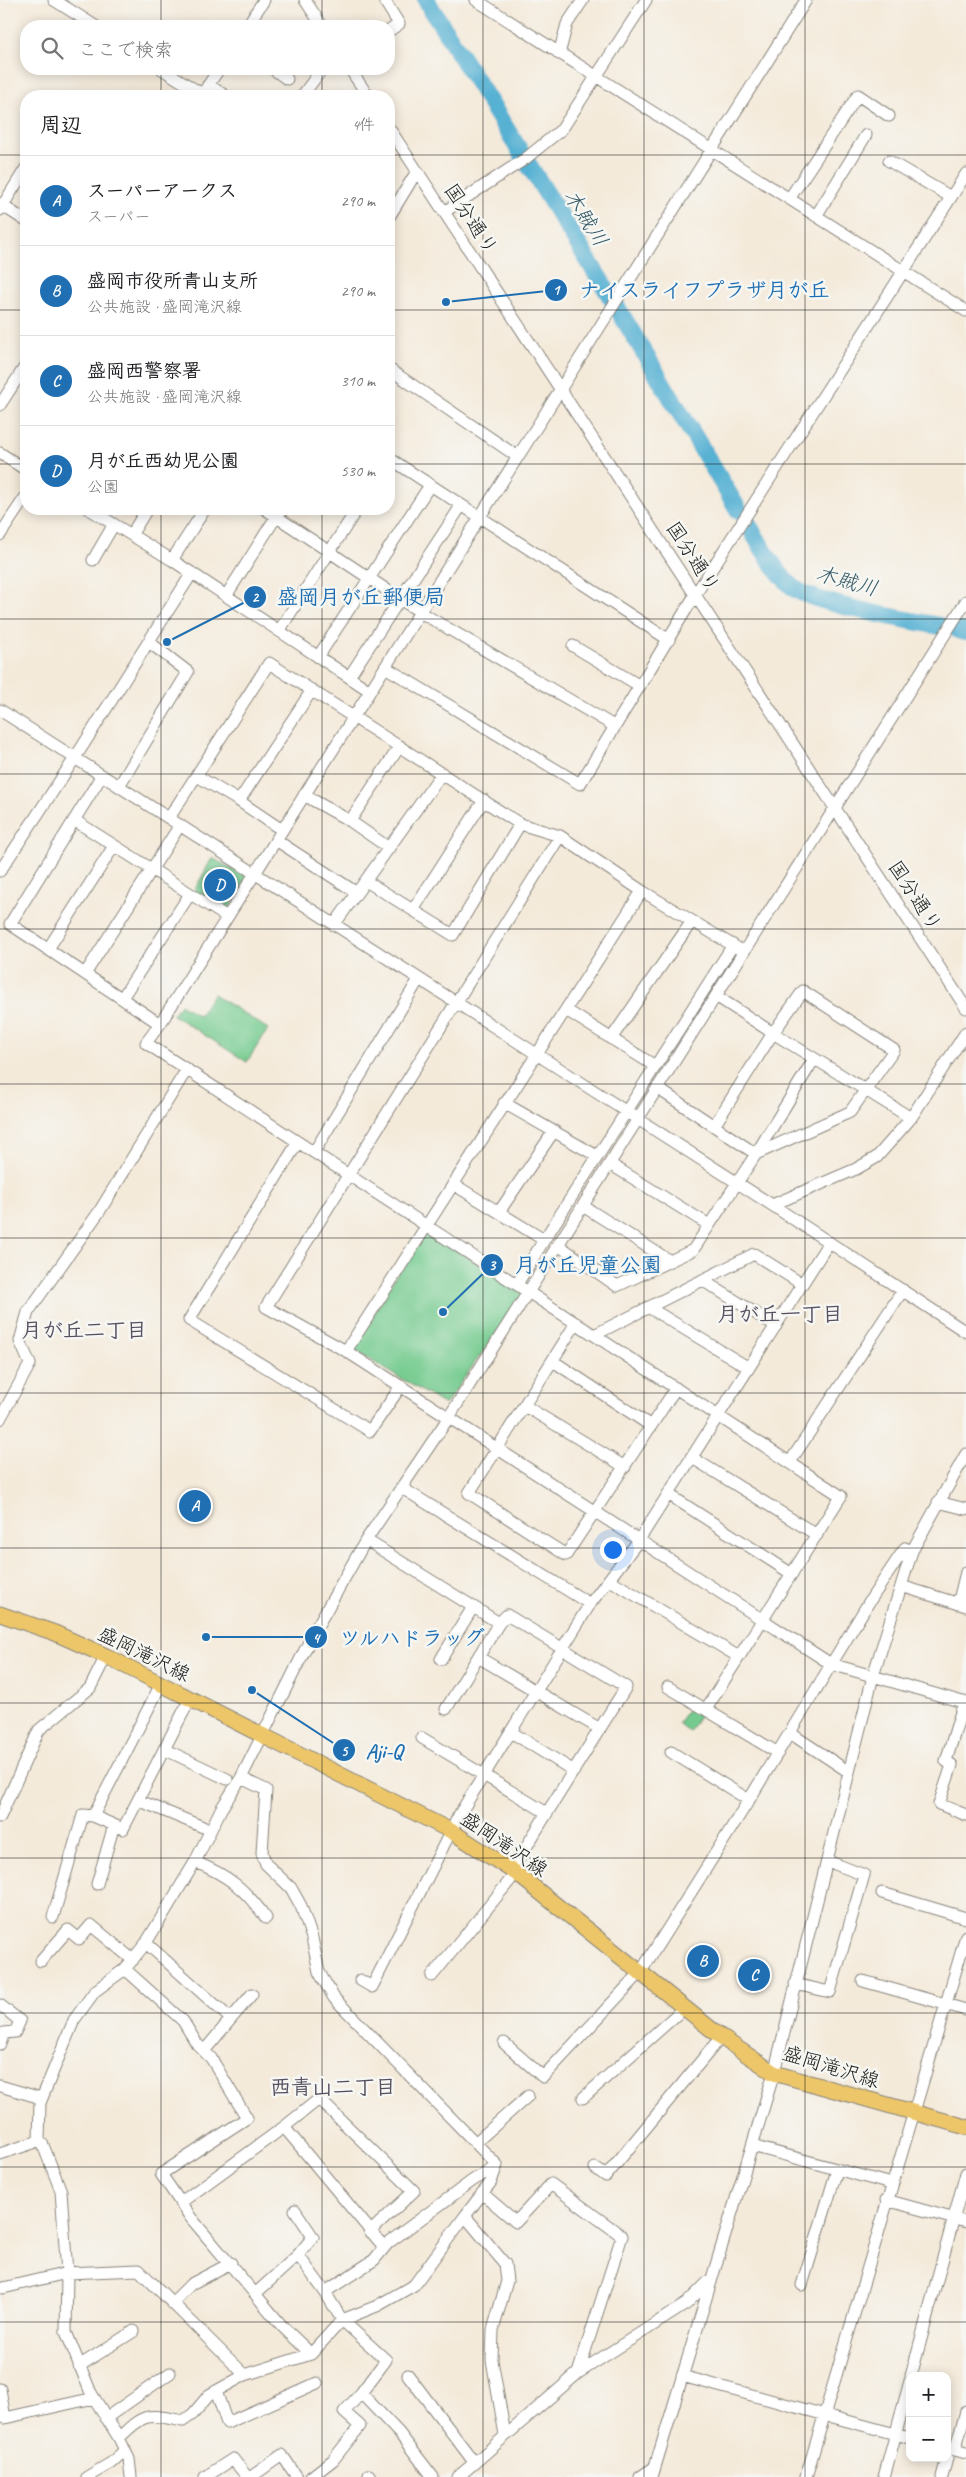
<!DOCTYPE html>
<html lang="ja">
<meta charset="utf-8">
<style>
:root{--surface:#fff;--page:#f2f2f2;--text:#202124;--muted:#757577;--line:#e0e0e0;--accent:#1f6fb2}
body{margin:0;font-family:Caveat,"Klee One",sans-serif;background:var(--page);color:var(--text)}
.controls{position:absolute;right:15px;bottom:15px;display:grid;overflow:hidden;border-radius:10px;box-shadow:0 2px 12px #0003}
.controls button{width:45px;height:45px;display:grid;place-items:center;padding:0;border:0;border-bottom:1px solid var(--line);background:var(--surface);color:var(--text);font:25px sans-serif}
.you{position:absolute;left:612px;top:1549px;width:18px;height:18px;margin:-12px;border:4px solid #fff;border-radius:50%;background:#1a73e8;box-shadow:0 0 0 8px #1a73e833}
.badge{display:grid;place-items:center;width:32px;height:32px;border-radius:50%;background:var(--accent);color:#fff;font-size:16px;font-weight:700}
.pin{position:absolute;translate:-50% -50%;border:2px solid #fff;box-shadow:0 1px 5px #0006}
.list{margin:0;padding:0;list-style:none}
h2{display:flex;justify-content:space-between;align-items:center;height:65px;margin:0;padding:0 20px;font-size:21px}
h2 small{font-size:16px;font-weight:400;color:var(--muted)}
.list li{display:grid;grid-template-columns:32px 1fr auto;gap:15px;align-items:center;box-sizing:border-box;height:90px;padding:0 20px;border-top:1px solid var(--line)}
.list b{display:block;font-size:19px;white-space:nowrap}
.list p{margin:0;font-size:16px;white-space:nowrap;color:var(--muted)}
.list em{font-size:16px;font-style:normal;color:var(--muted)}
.icon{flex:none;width:28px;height:28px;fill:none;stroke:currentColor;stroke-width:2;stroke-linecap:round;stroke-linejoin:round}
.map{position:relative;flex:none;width:966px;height:2477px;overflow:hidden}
.search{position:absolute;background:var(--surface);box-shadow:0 2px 12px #0003;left:20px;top:20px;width:375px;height:55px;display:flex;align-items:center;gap:12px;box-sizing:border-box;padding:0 18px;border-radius:20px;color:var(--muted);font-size:19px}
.panel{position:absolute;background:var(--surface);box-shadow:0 2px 12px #0003;left:20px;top:90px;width:375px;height:425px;border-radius:20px}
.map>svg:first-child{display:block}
.green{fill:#75cb8f;stroke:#487456}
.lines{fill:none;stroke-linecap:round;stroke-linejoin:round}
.river{stroke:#56b1d3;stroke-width:18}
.minor-casing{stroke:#88837b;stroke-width:13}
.major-casing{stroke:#88837b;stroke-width:17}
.minor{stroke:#fff;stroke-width:11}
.major{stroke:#ecc669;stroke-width:15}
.grid{fill:none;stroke:#1c1c1c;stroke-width:1;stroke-opacity:0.55}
.labels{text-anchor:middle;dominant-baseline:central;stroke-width:5;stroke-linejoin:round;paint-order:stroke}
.street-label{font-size:20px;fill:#1c1c1c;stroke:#f6f6f2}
.water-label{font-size:21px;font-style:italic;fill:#335865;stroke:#f6f6f2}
.neighbourhood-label{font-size:21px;font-weight:bold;fill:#585061;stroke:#f6f6f2}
.leader{fill:none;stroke:#1f6fb2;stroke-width:2}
.callout-dot{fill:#1f6fb2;stroke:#f6f6f2;stroke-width:2}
.mark-label{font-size:15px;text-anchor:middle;font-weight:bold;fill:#fff}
.callout-label{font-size:21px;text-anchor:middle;font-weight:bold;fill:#1f6fb2;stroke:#f6f6f2;stroke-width:5;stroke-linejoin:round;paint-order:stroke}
</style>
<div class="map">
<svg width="966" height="2477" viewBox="0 0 966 2477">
<rect width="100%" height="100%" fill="#f6f6f2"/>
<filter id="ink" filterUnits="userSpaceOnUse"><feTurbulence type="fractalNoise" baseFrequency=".02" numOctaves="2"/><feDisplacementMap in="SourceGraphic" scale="10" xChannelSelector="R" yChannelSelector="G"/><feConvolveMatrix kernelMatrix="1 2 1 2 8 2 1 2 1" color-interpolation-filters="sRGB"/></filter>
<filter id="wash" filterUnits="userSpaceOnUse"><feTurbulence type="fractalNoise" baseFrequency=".0096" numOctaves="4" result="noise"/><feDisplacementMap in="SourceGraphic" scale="20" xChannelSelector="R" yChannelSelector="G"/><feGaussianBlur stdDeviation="1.12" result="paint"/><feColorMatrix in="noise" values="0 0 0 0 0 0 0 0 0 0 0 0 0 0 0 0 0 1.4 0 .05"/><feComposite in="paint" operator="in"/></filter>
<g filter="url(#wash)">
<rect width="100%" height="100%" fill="#f4eada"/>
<path class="green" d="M212,858L247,877L227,913L193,893Z
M213,994L268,1029L247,1062L173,1015L180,1004L199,1016Z
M424,1229L524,1294L445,1405L352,1349Z
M690,1707L700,1714L689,1732L678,1723Z"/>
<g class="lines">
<path class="river" d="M426,0L606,289L739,511
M747,523C761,545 774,571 794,588C812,603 912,621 940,626
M958,630L966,632"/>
</g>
</g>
<g filter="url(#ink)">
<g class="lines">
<g class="minor-casing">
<path id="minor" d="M54,0L95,26
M305,0L322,26
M384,0L399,24L389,31
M476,0L966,311
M247,26L264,0
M559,54L567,24L583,0
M162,69L202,94
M273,69L287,79
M350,69L368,96
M208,85L226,96
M201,96L219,69
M302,96L322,69
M389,128L966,1008
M889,161L951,197
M789,199L858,95L889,116
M0,204L26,221
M0,210L26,168
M444,212L525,159L562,129L646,0
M816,216L866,135
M389,217L417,171
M389,369L518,457
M0,405L26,365
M0,453L26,470
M389,458L669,640
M89,509L172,560L370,691
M265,509L420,612L614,726
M0,535L26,496
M131,535L147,509
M93,560L114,524
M172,560L205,509
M226,596L281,509
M279,631L357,509
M573,646L640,686
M318,657L430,485
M385,667L580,784L695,595L966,174
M349,677L461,506
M0,710L772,1205L966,1332
M102,775L10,924L160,1024
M197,776L239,801
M119,786L188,672L149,642
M304,795L350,821
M169,818L269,663L520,824L560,836L642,891L744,952
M74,820L227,917
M282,830L239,801L312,690
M560,836L266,1307L346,1351L831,1664L966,1703
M276,840L357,893
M389,848L350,821L400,746
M0,871L75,758L192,573
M366,881L453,935L520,824
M413,910L484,800
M334,925L442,773
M48,949L114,846
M85,974L180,825
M122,998L190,894
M566,1010L655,1066
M611,1039L692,921
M657,1088L756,1154L814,1059
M504,1103L597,1156
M714,1126L773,1033L911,1118
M298,1142L189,1320L370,1431L401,1386
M314,1152L419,979
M610,1164L709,1225
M453,1184L544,1240L733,945
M772,1205L856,1169L877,1157L911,1118L966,1032
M583,1206L670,1261
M499,1212L554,1131
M558,1245L617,1286L693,1250L756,1154L850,1112L894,1050L803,991L773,1033L716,996
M702,1280L776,1326
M517,1284L544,1240
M648,1307L749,1368
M576,1323L469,1493L566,1555L676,1388
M594,1335L754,1254L802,1284
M346,1351L642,891
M553,1361L651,1426
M525,1406L625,1467
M0,1419L30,1364L20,1341L28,1312L99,1212L187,1069
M691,1457L817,1535
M790,1462L903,1290
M402,1488L590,1604
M668,1494L792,1574
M938,1502L966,1509
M366,1540L499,1623L446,1709
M610,1580L739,1657
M901,1586L966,1606
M958,1604L966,1572
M478,1657L600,1729
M441,1659L473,1607
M668,1687L778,1753
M964,1702L946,1761L952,1765L939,1804L966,1815
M706,1709L841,1496L146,1043L160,1024L806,0
M511,1732L574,1771
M790,1733L849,1772
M422,1738L547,1813L626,1687L507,1615L499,1623
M164,1749L227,1779
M671,1752L749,1800
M241,1778L266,1790L262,1853L266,1864L291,1888L301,1906L312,1938L319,1972L334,1998L497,2165
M138,1800L203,1827
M93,1816L161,1684
M0,1817L39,1730L90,1688L106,1656
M195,1862C228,1875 245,1889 266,1918
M512,1870L547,1813
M97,1884L114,1825
M882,1893L966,1918
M53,1917L83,1815L93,1816L123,1829L190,1699
M146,1943L231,2019
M41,1961L68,1930L79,1939L91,1925L133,1960
M125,1969L183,2021L197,2044L211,2058L247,2118L161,2174L191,2218L282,2326L311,2354
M432,1976L516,1873
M360,1980L372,1987L459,1815L590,1604L639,1540L829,1242
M863,1981L966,2010
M795,1984L830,1992L864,1875L830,1862
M0,2005L20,2021L15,2032L4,2033L0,2044
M504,2043L543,2077L640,1973L749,1800L869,1602L905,1548L912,1551
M204,2051L252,1994
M0,2086L41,2098
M583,2098L684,2008
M284,2127L319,2099L414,2191L370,2232
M475,2143L528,2096
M752,2146L891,2184
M0,2154L39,2141
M497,2165L491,2182L465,2216L505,2264L507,2281L493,2330L492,2360L505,2435
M595,2168L606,2176L721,2037
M482,2193L516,2222L551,2184L622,2236L578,2373
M886,2200L966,2222
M180,2203L284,2127L384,2247
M295,2210L313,2237L298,2255L325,2292
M802,2285L837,2170
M3,2288L67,2273L139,2270L245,2375
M255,2294L298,2255
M172,2303L191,2284L231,2263
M79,2366L134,2331
M408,2375L474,2462
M682,2376L910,2438
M911,2376L966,2173
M0,2389L5,2418L94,2398
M216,2391L227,2423L317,2383
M361,2393L386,2360L342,2320L377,2306L414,2285L465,2216
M106,2418L170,2373
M119,2438C145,2412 147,2414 183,2421L193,2414L209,2395L245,2375L311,2354L342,2320L325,2292L374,2260L388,2243L472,2181L497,2165
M947,2448L966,2453
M955,2450L966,2411
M369,2475L370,2477
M87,2477L111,2463L125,2450
M131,2477L129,2459L119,2438L91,2393L66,2332L67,2273L61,2191L43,2145L39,2141L40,2103L74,2020L95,1991L125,1969L146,1943L195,1862L221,1809L241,1778L314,1632L366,1540L449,1417L966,601
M205,2477L233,2459L247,2477
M251,2477L282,2455L297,2477
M311,2477L333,2460L360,2426L344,2412L361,2393L399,2433L433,2477
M458,2477L578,2373L686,2304L710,2280
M640,2477L655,2467
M652,2477L774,2073L873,1676L912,1551L966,1454
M806,2477L966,1936
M884,2477L910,2381
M942,2477L947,2458"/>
</g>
<g class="major-casing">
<path id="major" d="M0,1614L55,1633L106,1656L451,1831L516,1873L721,2037L774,2073L966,2127"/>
</g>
<use href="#minor" class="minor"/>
<use href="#major" class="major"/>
</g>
</g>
<path class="grid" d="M161,0V26M322,0V26M483,0V2477M644,0V2477M805,0V2477M161,69V96M322,69V96M0,155H26M389,155H966M0,310H26M389,310H966M0,464H26M389,464H966M161,509V2477M322,509V2477M0,619H966M0,774H966M0,929H966M0,1084H966M0,1238H966M0,1393H966M0,1548H966M0,1703H966M0,1858H966M0,2013H966M0,2167H966M0,2322H966"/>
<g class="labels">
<g class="street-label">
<text transform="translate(471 219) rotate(57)">国分通り</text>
<text transform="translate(693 557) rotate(57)">国分通り</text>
<text transform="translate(915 896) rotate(57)">国分通り</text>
<text transform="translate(144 1654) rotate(26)">盛岡滝沢線</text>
<text transform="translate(504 1844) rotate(34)">盛岡滝沢線</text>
<text transform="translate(831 2067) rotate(17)">盛岡滝沢線</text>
</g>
<g class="water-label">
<text transform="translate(586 218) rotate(58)">木賊川</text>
<text transform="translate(847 581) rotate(15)">木賊川</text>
</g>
<g class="neighbourhood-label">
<text x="780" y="1314">月が丘一丁目</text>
<text x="84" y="1330">月が丘二丁目</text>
<text x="333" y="2087">西青山二丁目</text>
</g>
</g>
<path class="leader" d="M446 302L556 290M167 642L255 597M443 1312L492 1265M206 1637L316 1637M252 1690L344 1750"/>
<g class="callout-dot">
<circle cx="446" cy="302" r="5"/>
<circle cx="167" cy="642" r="5"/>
<circle cx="443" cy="1312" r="5"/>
<circle cx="206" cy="1637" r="5"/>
<circle cx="252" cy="1690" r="5"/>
<circle cx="556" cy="290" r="12"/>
<circle cx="255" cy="597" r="12"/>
<circle cx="492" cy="1265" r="12"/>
<circle cx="316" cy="1637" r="12"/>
<circle cx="344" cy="1750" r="12"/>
</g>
<g class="mark-label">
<text x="556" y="295">1</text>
<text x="255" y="602">2</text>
<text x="492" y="1270">3</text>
<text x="316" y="1643">4</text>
<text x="344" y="1756">5</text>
</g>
<g class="callout-label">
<text x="704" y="297">ナイスライフプラザ月が丘</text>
<text x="361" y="604">盛岡月が丘郵便局</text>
<text x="588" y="1272">月が丘児童公園</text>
<text x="412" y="1645">ツルハドラッグ</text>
<text x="384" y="1758">Aji-Q</text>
</g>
</svg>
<div class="controls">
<button>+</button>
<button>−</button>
</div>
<div class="you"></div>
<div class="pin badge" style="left:195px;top:1506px">A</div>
<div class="pin badge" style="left:703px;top:1961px">B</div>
<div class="pin badge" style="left:754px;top:1975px">C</div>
<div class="pin badge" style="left:220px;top:885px">D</div>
<div class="search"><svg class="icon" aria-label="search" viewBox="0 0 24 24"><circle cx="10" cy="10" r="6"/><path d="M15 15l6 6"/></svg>ここで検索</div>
<section class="panel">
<h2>周辺<small>4件</small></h2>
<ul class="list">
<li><span class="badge">A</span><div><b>スーパーアークス</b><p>スーパー</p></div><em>290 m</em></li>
<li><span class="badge">B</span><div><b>盛岡市役所青山支所</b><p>公共施設 · 盛岡滝沢線</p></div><em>290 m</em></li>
<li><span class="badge">C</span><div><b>盛岡西警察署</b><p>公共施設 · 盛岡滝沢線</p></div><em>310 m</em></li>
<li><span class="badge">D</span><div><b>月が丘西幼児公園</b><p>公園</p></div><em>530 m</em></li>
</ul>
</section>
</div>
